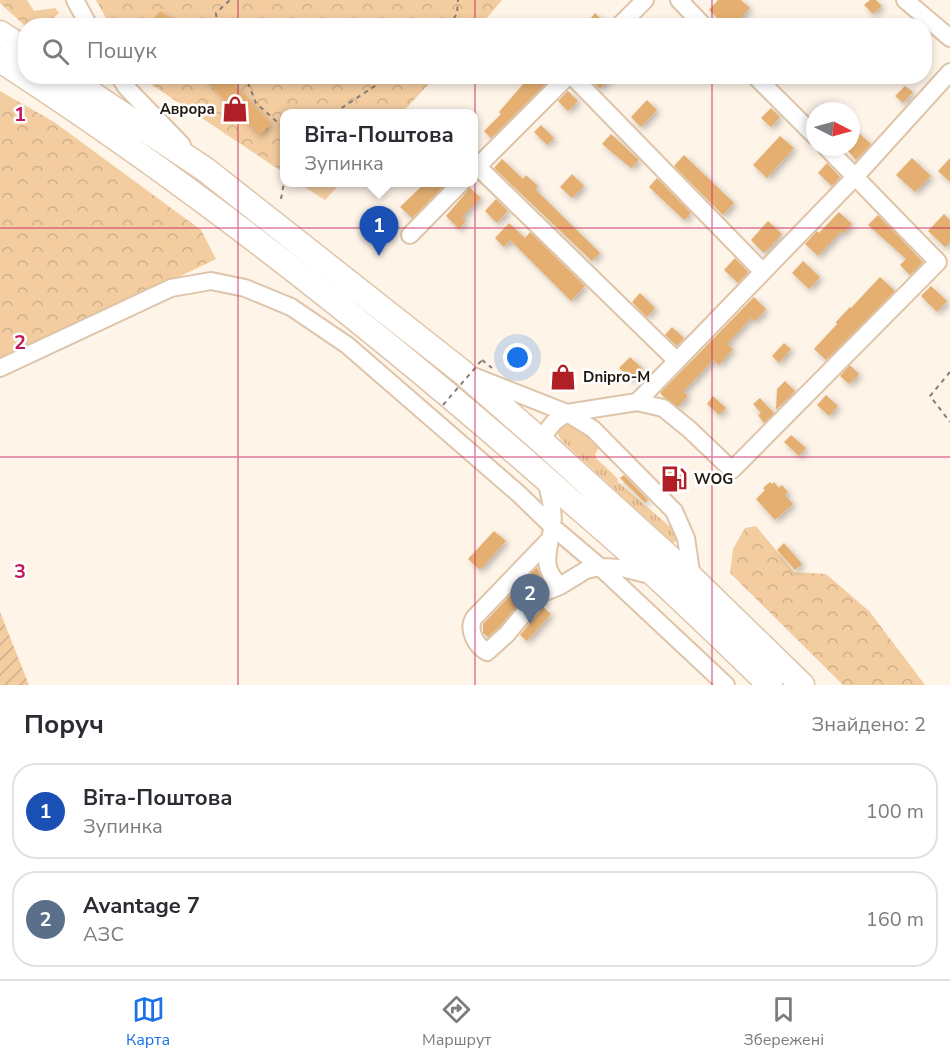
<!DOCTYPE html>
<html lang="uk">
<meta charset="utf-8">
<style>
:root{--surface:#fff;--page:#f2f2f3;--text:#2b2b33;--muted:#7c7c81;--line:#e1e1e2;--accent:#1a73e8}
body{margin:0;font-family:"Nunito Sans",sans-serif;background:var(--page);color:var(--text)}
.compass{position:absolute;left:806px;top:102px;width:54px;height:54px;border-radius:50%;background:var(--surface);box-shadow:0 3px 9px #0003;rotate:96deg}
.you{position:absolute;left:518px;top:358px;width:21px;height:21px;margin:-15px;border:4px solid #fff;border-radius:50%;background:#1a73e8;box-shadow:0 0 0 9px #1a73e833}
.badge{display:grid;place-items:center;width:39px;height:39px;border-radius:50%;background:var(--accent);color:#fff;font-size:20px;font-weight:700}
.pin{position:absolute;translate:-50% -50px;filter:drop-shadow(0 2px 3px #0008)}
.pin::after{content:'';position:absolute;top:32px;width:21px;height:18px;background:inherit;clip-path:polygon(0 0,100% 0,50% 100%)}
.popup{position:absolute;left:280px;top:109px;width:198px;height:78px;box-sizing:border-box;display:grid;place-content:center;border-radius:12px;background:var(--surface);filter:drop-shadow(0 2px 4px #0005);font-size:20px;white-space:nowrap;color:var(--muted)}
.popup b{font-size:22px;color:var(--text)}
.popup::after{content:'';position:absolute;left:50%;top:100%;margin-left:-12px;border:12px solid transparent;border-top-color:var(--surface)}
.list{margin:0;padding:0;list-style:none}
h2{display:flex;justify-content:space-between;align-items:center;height:78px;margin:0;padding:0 24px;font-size:26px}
h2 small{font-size:20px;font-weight:400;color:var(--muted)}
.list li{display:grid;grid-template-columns:39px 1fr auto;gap:18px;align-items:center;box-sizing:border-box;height:96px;margin:0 12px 12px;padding:0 12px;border:2px solid var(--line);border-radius:24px}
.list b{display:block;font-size:22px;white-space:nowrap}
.list p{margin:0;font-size:20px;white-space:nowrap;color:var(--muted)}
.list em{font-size:20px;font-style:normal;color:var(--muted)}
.icon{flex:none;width:33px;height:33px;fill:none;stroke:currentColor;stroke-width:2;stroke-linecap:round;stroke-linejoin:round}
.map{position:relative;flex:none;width:950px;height:685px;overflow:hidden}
.search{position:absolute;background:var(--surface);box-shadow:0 3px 9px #0003;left:18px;right:18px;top:18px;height:66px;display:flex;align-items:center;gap:15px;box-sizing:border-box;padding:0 21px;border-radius:24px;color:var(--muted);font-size:22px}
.sheet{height:294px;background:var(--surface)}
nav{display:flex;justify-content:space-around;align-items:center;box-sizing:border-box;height:84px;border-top:2px solid var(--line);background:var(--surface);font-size:16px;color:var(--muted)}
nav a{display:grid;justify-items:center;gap:3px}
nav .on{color:var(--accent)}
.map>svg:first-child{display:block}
.grass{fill:url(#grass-tufts)}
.forest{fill:url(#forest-crowns)}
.garden{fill:url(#garden-furrows)}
.building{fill:#e4af71;filter:url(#shadow)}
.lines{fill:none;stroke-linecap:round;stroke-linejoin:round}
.minor-casing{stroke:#dec4a8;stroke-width:20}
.highway-casing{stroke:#dec4a8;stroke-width:27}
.path{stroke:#887f74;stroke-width:2;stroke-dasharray:4.5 4.5;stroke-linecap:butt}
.minor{stroke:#fff;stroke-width:16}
.highway{stroke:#fff;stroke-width:24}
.path-bridge{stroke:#887f74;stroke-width:2;stroke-dasharray:4.5 4.5;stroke-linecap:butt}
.grid{fill:none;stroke:#c2185b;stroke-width:1.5;stroke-opacity:0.55}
.labels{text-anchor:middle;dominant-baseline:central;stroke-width:5;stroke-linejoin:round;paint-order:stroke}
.poi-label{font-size:15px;font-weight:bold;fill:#22190e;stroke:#fff;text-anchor:start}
.grid-label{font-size:20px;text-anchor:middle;font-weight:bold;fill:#c2185b;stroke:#fff;stroke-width:5;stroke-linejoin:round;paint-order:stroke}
</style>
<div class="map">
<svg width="950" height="685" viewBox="0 0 950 685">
<defs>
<pattern id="grass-tufts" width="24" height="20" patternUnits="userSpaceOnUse" patternTransform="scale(1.5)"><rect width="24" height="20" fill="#f3cca0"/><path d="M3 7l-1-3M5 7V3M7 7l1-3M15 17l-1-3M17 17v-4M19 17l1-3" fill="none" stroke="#d0af89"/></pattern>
<pattern id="forest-crowns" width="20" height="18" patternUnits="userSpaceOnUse" patternTransform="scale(1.5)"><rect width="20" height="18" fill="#f3cca0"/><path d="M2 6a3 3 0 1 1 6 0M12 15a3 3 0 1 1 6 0" fill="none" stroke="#d0af89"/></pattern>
<pattern id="garden-furrows" width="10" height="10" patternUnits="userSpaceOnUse" patternTransform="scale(1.5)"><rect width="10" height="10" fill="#f3cca0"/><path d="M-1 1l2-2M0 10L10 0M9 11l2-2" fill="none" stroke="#d0af89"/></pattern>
<filter id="shadow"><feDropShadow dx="3" dy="3" stdDeviation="3" flood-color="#0004"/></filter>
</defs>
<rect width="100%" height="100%" fill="#fef4e8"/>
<path class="grass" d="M571,419L600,446L595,454L597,459L617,478L618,482L674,530L679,539L673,543L562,441L558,435L557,427Z"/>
<path class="forest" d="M0,0H27L34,11L55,8L59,13L46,25L25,26L0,3Z
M96,0H502L480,26L110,25Z
M140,77H435L402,113H284V173Z
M0,91L54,122L201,230L216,259L20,353L0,360Z
M298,183H341L325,200Z
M756,526L794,572L826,574L869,611L925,685H843L730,573L733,549L745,528Z"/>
<path class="garden" d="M0,612L29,685H0Z"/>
<path class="building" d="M718,0H741L750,8L734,26H726L709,10Z
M870,0H876L882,6L873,14L864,5Z
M161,11L175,26H146Z
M595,13L608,26H584Z
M202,76H225L271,124L259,135Z
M530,76H548L550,79L491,138L484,131L501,114L499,112Z
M591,76H611L600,89L589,78Z
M905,86L913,92L903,103L895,96Z
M568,91L578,101L568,111L558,101Z
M647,100L657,110L641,127L631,117Z
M771,108L780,117L771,127L761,118Z
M541,125L554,138L547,145L534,132Z
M851,126L871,144L856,160L847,150L851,147Z
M611,134L639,160L631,168L602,144Z
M780,136L794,148L767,178L753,165Z
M684,155L734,203L723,215L674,166Z
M912,158L931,176L915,192L896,175Z
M950,158V182L938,171Z
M502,159L523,179L526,175L538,186L535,189L600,253L592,261L494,168Z
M827,163L840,177L832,186L818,173Z
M572,174L584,186L572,198L560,187Z
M657,178L691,213L684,220L649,187Z
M425,183H447L412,218L400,207Z
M470,188L481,198L462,217L466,221L459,229L446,216Z
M496,199L508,211L497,223L485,211Z
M839,212L852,224L843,234L841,231L818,256L805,244L817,231L819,233Z
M944,214L950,220V242L945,247L928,231Z
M878,215L923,262L910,275L900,265L906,259L868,225Z
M768,221L782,234L764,253L751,240Z
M509,223L525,238L530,232L585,286L571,301L510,240L504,247L495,238Z
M735,258L748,272L738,283L724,270Z
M803,261L820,277L809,289L792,273Z
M880,277L895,291L826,360L814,349L837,324L836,322L850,307L851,308Z
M931,286L947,301L937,312L921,296Z
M640,293L655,308L647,317L632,302Z
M754,297L766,309L755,321L751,318L727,344L733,349L719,365L713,360L683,392L688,396L678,407L665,398L660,393Z
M672,327L684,338L677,346L665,335Z
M784,343L791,349L779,363L772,356Z
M630,357L643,369L633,380L619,368Z
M850,365L859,374L849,384L840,376Z
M785,381L795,391L776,410L777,389Z
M826,395L838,406L829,416L817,405Z
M713,396L726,408L719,415L707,404Z
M760,398L774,413L764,423L758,415L761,413L753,404Z
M791,435L806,448L799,456L784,442Z
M671,466L682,476L674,485L663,474Z
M624,475L648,500L645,503L620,478Z
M770,482L772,484L774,482L779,488L782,485L788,492L785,495L793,504L775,520L756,499L765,490L763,488Z
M494,531L506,541L480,570L468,559Z
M784,543L802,564L795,570L777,550Z
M537,567L541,578L499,627L488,637L483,633V624Z
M543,607L551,614L527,641L520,635Z"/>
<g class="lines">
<g class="minor-casing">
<path id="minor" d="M75,0L89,26
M679,0L704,26
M905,0L950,38
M619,26L645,0
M119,76L126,87L182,145
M572,76L763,272
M755,76L815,136
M478,167L677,361
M473,171L568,76
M410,235L462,182
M0,368L171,288L211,281L245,288L291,307L347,345L520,495L554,528L600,567L726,685
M473,376L567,413L593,429L674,511L686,538L692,578
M637,402L663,408L689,429L732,470L938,262L826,147
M540,440L554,422L567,413L637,402L855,177L950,72
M546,480C551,500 556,518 550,539L474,618C467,630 476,646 487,652L507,634L540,594L560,586L586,570L600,567L622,568L654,576
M550,539C546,560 544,570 560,586"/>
</g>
<g class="highway-casing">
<path id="highway" d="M0,33L26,50
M0,60C193,185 373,327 546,479C583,512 622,544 658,578C696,613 733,649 770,685
M65,76L206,170L461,371L540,440L692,578L802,685"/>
</g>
<path class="path" d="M217,26L216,13L230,0
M448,26L457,14L458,0
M242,76L248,83L256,103L284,128
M334,113L390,76
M281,199L284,182
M482,360L492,368
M950,372L930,396L950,422"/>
<use href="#minor" class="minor"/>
<use href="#highway" class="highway"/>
<path class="path-bridge" d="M443,405L482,360"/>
</g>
<path class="grid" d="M238,0V26M475,0V26M712,0V26M238,76V685M475,76V685M712,76V685M0,228H950M0,457H950"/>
<defs>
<g id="shop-bare" transform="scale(2.07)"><path d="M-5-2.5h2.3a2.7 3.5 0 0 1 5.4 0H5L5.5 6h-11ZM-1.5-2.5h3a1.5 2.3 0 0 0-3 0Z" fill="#b11f26" stroke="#fff" stroke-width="2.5" paint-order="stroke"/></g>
<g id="fuel-bare" transform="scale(2.07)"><path d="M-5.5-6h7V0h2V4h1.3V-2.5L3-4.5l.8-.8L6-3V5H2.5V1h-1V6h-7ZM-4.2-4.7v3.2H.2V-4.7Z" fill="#b11f26" stroke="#fff" stroke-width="2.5" paint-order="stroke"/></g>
</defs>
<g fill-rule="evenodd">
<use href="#shop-bare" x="235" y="109"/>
<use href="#shop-bare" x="563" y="377"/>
<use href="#fuel-bare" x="674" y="479"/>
</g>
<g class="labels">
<g class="poi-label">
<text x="215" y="109" text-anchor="end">Аврора</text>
<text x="583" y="377">Dnipro-M</text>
<text x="694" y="479">WOG</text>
</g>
</g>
<g class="grid-label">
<text x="20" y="121">1</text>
<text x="20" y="349">2</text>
<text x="20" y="578">3</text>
</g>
</svg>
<svg class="compass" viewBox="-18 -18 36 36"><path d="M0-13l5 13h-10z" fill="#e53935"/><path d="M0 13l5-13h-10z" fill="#7c7c81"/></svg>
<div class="you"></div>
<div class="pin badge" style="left:379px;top:256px;background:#1a4fb4">1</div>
<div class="popup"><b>Віта-Поштова</b>Зупинка</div>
<div class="pin badge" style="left:530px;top:624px;background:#5c6f8a">2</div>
<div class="search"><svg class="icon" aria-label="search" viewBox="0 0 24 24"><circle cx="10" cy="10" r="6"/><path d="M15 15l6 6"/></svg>Пошук</div>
</div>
<section class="sheet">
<h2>Поруч<small>Знайдено: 2</small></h2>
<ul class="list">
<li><span class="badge" style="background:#1a4fb4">1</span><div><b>Віта-Поштова</b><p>Зупинка</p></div><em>100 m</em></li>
<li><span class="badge" style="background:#5c6f8a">2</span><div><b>Avantage 7</b><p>АЗС</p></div><em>160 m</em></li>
</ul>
</section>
<nav>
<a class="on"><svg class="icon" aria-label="map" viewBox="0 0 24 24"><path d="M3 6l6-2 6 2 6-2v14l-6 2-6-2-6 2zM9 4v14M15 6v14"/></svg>Карта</a>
<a><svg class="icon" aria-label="directions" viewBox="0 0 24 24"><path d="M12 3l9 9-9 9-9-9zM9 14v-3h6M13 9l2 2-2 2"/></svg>Маршрут</a>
<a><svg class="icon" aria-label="saved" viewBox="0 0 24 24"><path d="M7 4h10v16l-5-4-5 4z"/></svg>Збережені</a>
</nav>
